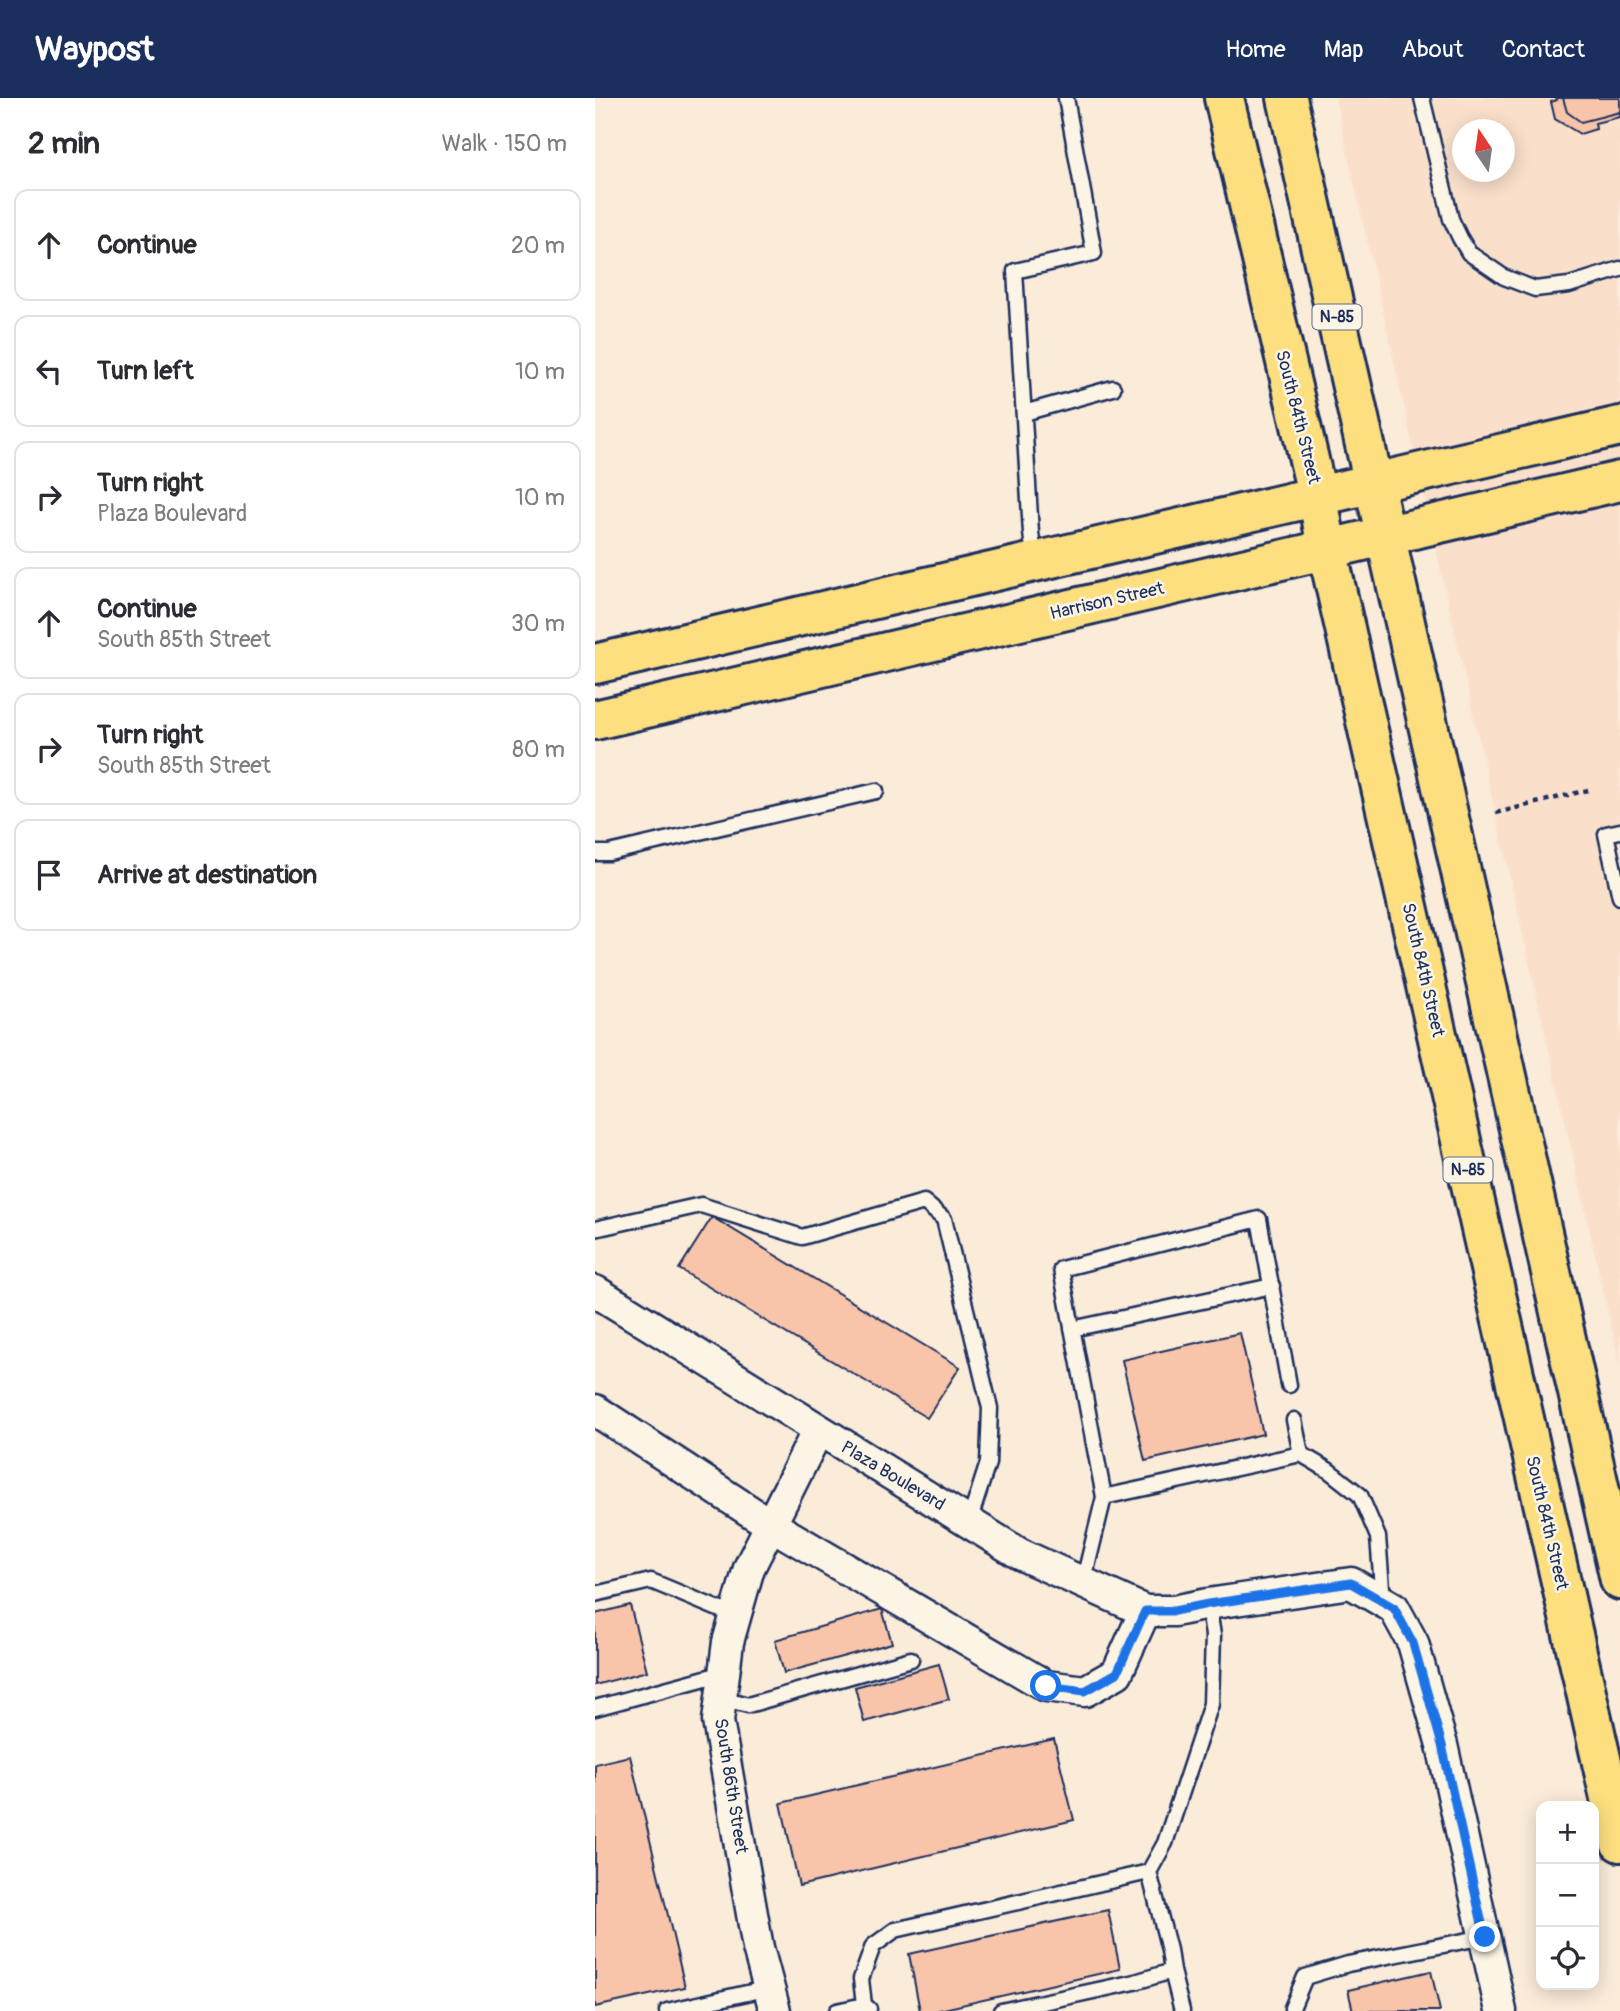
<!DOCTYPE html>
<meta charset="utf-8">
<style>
:root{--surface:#fff;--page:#f7f7f7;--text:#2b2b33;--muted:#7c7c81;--line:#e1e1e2;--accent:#1b2f5e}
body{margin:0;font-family:Pangolin,sans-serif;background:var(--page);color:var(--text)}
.controls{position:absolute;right:21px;bottom:21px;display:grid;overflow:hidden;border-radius:14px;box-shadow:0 4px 18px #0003}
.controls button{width:63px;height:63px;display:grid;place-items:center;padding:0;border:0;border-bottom:2px solid var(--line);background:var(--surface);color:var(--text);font:35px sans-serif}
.compass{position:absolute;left:857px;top:21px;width:63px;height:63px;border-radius:50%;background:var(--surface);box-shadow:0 4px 18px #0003;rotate:347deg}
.stop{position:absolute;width:21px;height:21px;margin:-16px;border:5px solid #1a73e8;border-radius:50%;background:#fff}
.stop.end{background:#1a73e8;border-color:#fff;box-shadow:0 2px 7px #0008}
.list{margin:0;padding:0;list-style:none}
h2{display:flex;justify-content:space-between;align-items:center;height:91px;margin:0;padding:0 28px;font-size:30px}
h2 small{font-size:23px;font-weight:400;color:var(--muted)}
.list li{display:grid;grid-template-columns:46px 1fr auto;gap:21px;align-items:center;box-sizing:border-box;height:112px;margin:0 14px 14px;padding:0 14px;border:2px solid var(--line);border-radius:14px}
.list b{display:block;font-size:26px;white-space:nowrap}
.list p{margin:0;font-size:23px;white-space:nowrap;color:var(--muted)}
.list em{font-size:23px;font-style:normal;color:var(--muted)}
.icon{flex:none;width:38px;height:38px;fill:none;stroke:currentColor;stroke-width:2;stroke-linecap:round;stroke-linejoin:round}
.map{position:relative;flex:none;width:1025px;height:1913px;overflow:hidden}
header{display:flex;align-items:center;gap:42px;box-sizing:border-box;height:98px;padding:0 35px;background:var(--accent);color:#fff}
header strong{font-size:33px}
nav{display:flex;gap:38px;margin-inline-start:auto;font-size:24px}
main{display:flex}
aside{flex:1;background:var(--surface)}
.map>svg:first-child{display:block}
.built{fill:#fae0cb;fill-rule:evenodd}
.building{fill:#f9c5aa;stroke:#1b2f5e;stroke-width:2}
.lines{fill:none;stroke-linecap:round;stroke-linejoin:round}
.lane-casing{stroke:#1b2f5e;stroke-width:19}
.street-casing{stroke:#1b2f5e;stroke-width:35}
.primary-casing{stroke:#1b2f5e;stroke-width:44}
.path{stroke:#1b2f5e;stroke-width:4.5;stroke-dasharray:5 5;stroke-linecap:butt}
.lane{stroke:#fcf5e5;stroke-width:14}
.street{stroke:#fcf5e5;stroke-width:30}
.primary{stroke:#fddf80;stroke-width:38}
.route{stroke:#1a73e8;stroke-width:9}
.labels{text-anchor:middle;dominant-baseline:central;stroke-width:5;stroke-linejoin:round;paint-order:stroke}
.shield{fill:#fcf5e5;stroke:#5e6a86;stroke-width:2}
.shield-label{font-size:16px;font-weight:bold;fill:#1b2f5e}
.street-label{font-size:18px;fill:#1b2f5e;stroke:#fcf5e5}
</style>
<header>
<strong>Waypost</strong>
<nav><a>Home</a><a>Map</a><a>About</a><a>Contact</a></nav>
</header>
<main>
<aside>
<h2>2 min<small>Walk · 150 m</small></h2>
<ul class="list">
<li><svg class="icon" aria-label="ahead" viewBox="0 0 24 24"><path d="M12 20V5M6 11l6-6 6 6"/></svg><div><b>Continue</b></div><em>20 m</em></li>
<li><svg class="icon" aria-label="left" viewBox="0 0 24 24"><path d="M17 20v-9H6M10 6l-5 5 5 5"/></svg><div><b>Turn left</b></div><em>10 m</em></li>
<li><svg class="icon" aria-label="right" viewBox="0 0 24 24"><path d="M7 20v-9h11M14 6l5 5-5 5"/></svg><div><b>Turn right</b><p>Plaza Boulevard</p></div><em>10 m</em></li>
<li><svg class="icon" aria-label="ahead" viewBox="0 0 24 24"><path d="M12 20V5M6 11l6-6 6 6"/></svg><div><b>Continue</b><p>South 85th Street</p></div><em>30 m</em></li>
<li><svg class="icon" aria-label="right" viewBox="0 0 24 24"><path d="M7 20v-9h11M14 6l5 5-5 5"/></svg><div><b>Turn right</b><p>South 85th Street</p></div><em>80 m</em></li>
<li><svg class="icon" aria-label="arrive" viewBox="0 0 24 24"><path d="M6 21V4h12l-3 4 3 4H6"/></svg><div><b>Arrive at destination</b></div></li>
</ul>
</aside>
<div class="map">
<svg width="1025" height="1913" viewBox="0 0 1025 1913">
<rect width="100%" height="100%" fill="#fbebd9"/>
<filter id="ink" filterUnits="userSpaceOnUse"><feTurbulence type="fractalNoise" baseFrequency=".0143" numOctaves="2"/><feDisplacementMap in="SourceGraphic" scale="14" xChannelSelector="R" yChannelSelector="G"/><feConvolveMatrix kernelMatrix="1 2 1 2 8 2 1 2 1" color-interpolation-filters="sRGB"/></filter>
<g filter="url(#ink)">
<path class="built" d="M740,0H1025V1267L852,500ZM867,32H909V74H867Z"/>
<path class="building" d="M961,0H968L972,14L986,24L1025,14V19L1000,25L1001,31L985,36L960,21L956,4L962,2Z
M968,0H1025V14L986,24L972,14Z
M117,1119L365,1269L332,1320L84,1171Z
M645,1235L668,1336L550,1363L527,1262Z
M35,1507L52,1573L0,1587V1516Z
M287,1511L297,1545L189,1575L180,1542Z
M344,1566L354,1601L269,1624L260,1589Z
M459,1641L479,1722L204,1788L186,1705Z
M35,1658L90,1889L0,1909V1666Z
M513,1812L525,1871L340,1913H325L314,1856Z
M836,1873L845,1913H758L753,1892Z"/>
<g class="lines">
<g class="lane-casing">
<path id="lane" d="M827,0L856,121L865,140L874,155L909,179L940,191L974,187L1025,171
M429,315L518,290
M440,464L436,435L420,173L499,155L471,0
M1025,733L1011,736L1025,799
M0,755H14L281,693
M0,1131L106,1107L207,1139L329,1104L349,1121L395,1310L393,1365L374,1424
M477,1231L677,1188
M699,1322L706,1356
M509,1399L466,1171L664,1121L694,1287
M488,1485L509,1399L706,1356L733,1372L765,1397L783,1439L788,1503
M0,1496L56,1483L140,1518
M126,1600L153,1607L316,1561
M0,1610L129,1575
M577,1873L587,1913
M269,1907L266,1881L278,1848L300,1832L554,1774L570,1745L616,1606L618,1537L613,1506
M72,1913L174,1890
M242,1913L269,1907L274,1911
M406,1913L540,1884L577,1873L574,1852L554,1774
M698,1913L697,1910L710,1879L753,1866L889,1839"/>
</g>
<g class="street-casing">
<path id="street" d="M0,1193L425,1456L550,1513H579L613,1506L756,1485L799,1510L818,1545L847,1647L906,1913
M0,1312L176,1427L451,1588L490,1593L522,1575L550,1513
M180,1913L163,1850L123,1623L133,1544L154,1470L223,1332"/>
</g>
<g class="primary-casing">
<path id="primary" d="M629,0L723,400L732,451L1025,1744
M692,0C804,493 914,988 1025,1482
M0,566L1025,328
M0,622L1025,383"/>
</g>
<path class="path" d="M901,715L997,691"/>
<use href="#lane" class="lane"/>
<use href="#street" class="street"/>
<use href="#primary" class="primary"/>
</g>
</g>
<g class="lines" filter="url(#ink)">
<path class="route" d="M451,1588L490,1593L522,1575L550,1513H579L613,1506L756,1485L799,1510L818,1545L847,1647L890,1839"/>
</g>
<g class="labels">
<g class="shield">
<rect x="717.5" y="206.5" width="49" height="25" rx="5"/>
<rect x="848.5" y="1059.5" width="49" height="25" rx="5"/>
</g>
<g class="shield-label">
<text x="742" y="219">N-85</text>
<text x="873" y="1072">N-85</text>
</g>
<g class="street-label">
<text transform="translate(703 319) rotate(76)">South 84th Street</text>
<text transform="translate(512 503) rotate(-13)">Harrison Street</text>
<text transform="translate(828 872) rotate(77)">South 84th Street</text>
<text transform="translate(298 1378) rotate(31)">Plaza Boulevard</text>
<text transform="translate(952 1425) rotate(77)">South 84th Street</text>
<text transform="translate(136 1688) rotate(81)">South 86th Street</text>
</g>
</g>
</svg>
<div class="controls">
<button>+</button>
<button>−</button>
<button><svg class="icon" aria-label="locate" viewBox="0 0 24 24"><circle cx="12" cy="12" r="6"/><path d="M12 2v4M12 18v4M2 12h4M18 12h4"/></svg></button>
</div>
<svg class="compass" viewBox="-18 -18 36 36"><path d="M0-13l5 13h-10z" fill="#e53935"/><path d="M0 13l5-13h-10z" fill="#7c7c81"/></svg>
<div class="stop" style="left:451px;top:1588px"></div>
<div class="stop end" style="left:890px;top:1839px"></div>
</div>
</main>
